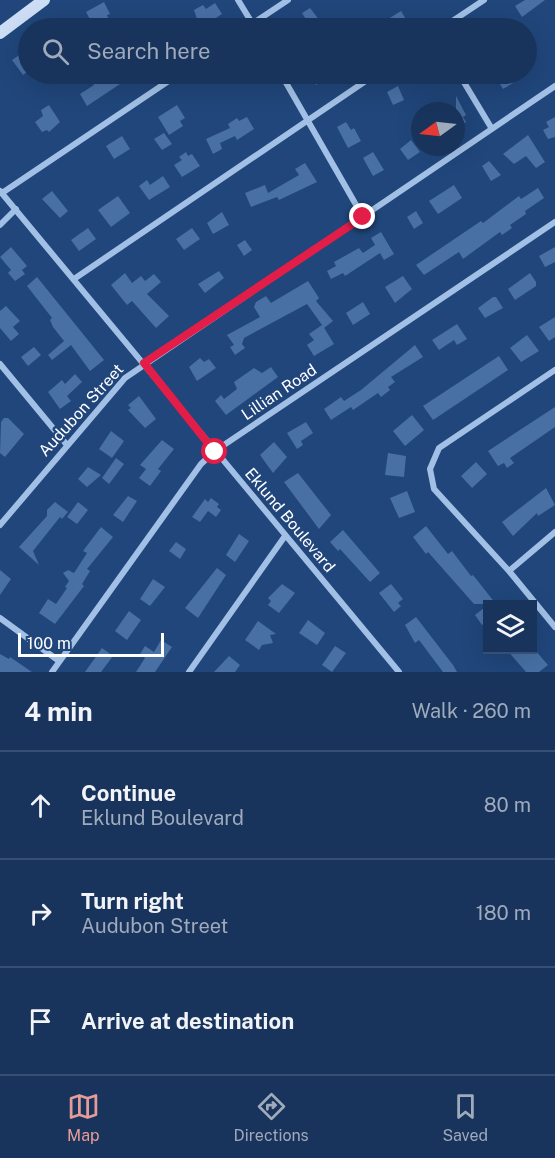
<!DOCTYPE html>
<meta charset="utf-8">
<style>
:root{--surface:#18345c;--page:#213c62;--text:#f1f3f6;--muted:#9faabb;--line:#364f72;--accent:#e69b98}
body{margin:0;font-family:"Public Sans",sans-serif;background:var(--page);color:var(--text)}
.controls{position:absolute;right:18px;bottom:18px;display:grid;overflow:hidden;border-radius:0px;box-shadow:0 6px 24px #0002}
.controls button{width:54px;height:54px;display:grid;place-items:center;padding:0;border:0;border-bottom:2px solid var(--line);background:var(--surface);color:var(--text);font:30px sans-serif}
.compass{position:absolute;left:411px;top:102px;width:54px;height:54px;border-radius:50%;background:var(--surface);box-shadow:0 6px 24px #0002;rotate:255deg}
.scale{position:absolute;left:18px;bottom:15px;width:146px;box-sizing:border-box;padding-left:6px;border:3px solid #fff;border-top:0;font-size:16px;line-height:21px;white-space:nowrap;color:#fff;-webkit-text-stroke:4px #20467b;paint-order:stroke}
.stop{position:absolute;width:18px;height:18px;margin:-14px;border:4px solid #e11d48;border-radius:50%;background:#fff}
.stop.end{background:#e11d48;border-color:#fff;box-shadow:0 2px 6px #0008}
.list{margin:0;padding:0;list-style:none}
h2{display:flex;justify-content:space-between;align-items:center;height:78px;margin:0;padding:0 24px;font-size:26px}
h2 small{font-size:20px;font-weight:400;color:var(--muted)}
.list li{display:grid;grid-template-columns:39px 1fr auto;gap:18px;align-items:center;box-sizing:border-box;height:108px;padding:0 24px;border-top:2px solid var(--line)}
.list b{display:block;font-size:22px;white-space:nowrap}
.list p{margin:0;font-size:20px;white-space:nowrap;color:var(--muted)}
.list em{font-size:20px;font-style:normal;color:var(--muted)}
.icon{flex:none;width:33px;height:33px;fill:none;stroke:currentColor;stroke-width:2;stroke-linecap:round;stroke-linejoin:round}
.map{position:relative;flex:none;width:555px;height:672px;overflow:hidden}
.search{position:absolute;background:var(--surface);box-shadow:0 6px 24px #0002;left:18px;right:18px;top:18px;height:66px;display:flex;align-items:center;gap:15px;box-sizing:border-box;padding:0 21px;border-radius:33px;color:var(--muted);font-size:22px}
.sheet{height:402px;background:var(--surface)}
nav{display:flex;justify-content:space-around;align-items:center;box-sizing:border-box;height:84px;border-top:2px solid var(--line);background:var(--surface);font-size:16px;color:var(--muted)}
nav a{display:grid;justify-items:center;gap:3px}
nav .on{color:var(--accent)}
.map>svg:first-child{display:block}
.building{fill:#4870a5}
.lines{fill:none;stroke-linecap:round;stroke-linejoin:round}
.street{stroke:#a2c0e6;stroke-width:6}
.secondary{stroke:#ccddf5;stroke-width:12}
.route{stroke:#e11d48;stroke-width:8}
.labels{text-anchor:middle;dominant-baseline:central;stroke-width:5;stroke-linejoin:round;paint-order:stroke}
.street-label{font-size:16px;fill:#fff;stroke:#20467b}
</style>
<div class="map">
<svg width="555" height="672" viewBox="0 0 555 672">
<rect width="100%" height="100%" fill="#20467b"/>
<path class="building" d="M525,0H545L522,17L515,6Z
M104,2L110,14L107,15L109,20L101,25L99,21L93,25L86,12Z
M215,3L222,14L205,25L203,22L199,25L194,10L203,5L206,9Z
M310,8L320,21L311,27L302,13Z
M401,11L407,21L389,28L385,21Z
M28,49V71L23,75L12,60Z
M115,74H135L87,106L80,94L94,85L91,81L98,77L101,82Z
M310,74H324L327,79L316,85Z
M426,74H449L434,83L430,82Z
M494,74H516L520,79L503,89Z
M398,86L404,100L393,105L387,92Z
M456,96L466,115L463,117L466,122L456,128Z
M49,105L60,122L49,132L47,130L42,132L35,122L43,116L41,110Z
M177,105L185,118L180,121L183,126L169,135L158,117Z
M247,117L254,129L237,140L235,136L220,143L222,149L213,154L206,139L230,128L228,124L237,118L239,121Z
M555,117V137L548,139L543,130L549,127L546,122Z
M346,122L351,130L354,128L361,141L348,148L337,127Z
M164,133L172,144L162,150L154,139Z
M528,135L545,162L536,168L526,156L514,164L503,154Z
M122,136L130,149L114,159L106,146Z
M411,140L420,152L408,160L400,149Z
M186,152L188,156L192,154L200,166L182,177L174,165L182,160L179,157Z
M373,152L384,170L373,176L363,158Z
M489,161L501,175L491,181L482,166Z
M305,163L317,182L279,200L277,197L251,207L245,193L265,185L268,193L299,175L295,169Z
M163,176L170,187L149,200L139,186L147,180L150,185Z
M454,185L462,198L438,214L429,201Z
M538,188L544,198L525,211L526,214L510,225L512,228L502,235L500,232L463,259L459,252L424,275L416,265L481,221L483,223L519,196L521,199Z
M52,191L68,211L60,218L42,199Z
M118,196L130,213L111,227L98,210Z
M416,211L423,223L414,229L407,217Z
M222,212L229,225L213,234L207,223Z
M88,228L96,239L79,251L71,240Z
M192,228L200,239L184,250L176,239Z
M381,232L394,254L384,260L380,253L345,276L343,273L331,279L327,271L336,266L334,262L359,248L363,253L375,245L371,238Z
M245,240L252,250L244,256L237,245Z
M11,247L27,266L22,270L25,274L15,281L8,273L11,270L0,257Z
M555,247V262L545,267L539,256Z
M219,271L224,278L205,293L198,284Z
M125,273L132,283L141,276L145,281L154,274L161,282L147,294L169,316L156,328L132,301L127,305L111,285Z
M530,273L536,282V286L515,300L508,289Z
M403,276L412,289L395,303L385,287Z
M37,277L104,360L90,371L71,345L52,360L48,355L64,341L53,327L50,320L52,318L27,286Z
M308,281L319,298L316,301L333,321L324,328L323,326L334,344L314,356L307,345L314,340L309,334L322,325L307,304L244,338L242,344L245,348L235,355L230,347L234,345L227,335L260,317L254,307L256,302L266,296L271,303Z
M493,297H496L503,308L485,318L478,308Z
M363,302L370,314L353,325L346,313Z
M6,306L20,321L13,327L19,334L11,341L0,328V311Z
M555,317V337L549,341L539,327Z
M457,324L467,339L457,345L454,340L439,350L432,340Z
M527,335L539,351L521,362L510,348Z
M415,345L423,357L391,377L395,382L388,387L390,390L381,397L378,393L353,410L351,407L331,420L324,409L341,397L344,401L361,390Z
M34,347L41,355L28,366L21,357Z
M499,356L508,370L433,420L423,406Z
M200,358L204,362L209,359L216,368L197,381L189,367Z
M271,367L278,377L226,415L215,401L221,395L224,399L237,389L234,382L254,368L262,373Z
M75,374L82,382L67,396L71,401L60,409L48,392L62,380L65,384Z
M139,396L156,419L145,428L128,410L131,408L128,405Z
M555,407V427L510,458L514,463L507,468L504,463L498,466L488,451Z
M412,415L424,430L405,446L393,431Z
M4,418H8L24,434L5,457L0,453L1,422Z
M306,422L313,433L301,441L303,445L297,449L287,433Z
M111,431L124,441L112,458L99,449Z
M162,440L174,449L158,469L161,471L150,486L139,478L146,469L140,465Z
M274,442L287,457L273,473L260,455Z
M388,453L406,456L404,477L385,475Z
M116,458L124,464L109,484L102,478Z
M476,462L487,474L472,488L461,476Z
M88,467L101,475L87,487L78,479Z
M298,473L331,515L319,529L284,482Z
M546,488L555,505L538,516L537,513L513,536L502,522Z
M407,491L415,512L399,518L390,498Z
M128,496L137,501L123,522L113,515Z
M211,498L219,504L217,507L221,510L216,517L208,511L200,522L192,517L205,499L208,502Z
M55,502L68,512L62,519L60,517L33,551L39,565L19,547L47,516V510Z
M78,502L88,510L77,524L67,517Z
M426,526L448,554L452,551L471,576L473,575L496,604H474L428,552L426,554L413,537Z
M101,527L113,537L87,569L90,571L82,584L84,586L55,624L39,613L48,599L56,604L67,588L65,587L69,581L63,573L68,570L74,573L87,553L83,551Z
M343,530L380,573L370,582L340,549L338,551L330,542Z
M239,534L249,541L235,562L226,555Z
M176,542L186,549L180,559L169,551Z
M217,568L226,575L198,618L185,608Z
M0,570L11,579L0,595Z
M153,579L165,587L150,606L140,599Z
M282,584L295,593L279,613L268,605L271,601L268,598Z
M391,584L403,599L398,603L401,606L394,612L379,593Z
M488,605V620L482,625L475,615Z
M129,611L141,620L127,640L115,631Z
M416,617L453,665L457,672H443L419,640L415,643L405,625Z
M308,620L325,633L317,645L299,633Z
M258,621L276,634L270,635L273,643L262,645L259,650L245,640Z
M161,640L172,647L155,672H136L145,658L140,654L145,646L154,652Z
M335,646L346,653L332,672L322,665Z
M102,648L113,656L101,672H85Z
M507,650H535L548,665L539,672H526Z
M0,654L9,659L10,657L32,672H0Z
M229,656L240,665L235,672H214Z"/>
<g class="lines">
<path class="street" d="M238,0L255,28
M246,28L288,0
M442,28L484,0
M281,74L363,217
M459,74L492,129
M0,191L399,672
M2,193L179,74
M0,225L16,209
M74,279L376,74
M0,364L67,445
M555,370L439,448L430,469L434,489L509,571L555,627
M0,525L125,378L555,86
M509,571L555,532
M0,618L59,661
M52,672L201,464L215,451L555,222
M189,672L285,536"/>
<path class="secondary" d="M0,33L44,0"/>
</g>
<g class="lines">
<path class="route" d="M215,452L144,363L363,217"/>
</g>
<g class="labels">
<g class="street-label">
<text transform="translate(279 392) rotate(-34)">Lillian Road</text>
<text transform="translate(81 410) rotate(-48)">Audubon Street</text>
<text transform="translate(290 520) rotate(50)">Eklund Boulevard</text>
</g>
</g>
</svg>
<div class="controls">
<button><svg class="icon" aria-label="layers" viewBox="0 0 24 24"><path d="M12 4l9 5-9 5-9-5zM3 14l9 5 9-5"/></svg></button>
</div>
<svg class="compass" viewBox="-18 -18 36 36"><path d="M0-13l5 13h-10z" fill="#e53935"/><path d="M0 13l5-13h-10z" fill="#9faabb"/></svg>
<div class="scale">100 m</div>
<div class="stop" style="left:215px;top:452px"></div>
<div class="stop end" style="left:363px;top:217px"></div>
<div class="search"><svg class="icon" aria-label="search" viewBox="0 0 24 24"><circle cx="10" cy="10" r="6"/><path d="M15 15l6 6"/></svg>Search here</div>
</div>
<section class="sheet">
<h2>4 min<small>Walk · 260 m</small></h2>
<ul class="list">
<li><svg class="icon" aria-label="ahead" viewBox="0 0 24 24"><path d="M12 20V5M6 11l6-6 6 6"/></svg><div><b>Continue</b><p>Eklund Boulevard</p></div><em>80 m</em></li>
<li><svg class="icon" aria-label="right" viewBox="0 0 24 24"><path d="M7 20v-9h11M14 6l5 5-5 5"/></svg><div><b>Turn right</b><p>Audubon Street</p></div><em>180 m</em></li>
<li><svg class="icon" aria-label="arrive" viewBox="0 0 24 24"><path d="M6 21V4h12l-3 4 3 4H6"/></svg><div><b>Arrive at destination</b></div></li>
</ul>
</section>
<nav>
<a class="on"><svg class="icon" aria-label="map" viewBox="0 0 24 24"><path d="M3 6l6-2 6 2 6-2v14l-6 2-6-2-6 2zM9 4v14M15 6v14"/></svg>Map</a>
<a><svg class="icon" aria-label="directions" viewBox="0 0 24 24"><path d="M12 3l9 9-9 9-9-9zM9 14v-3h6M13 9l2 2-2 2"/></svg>Directions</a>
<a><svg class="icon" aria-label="saved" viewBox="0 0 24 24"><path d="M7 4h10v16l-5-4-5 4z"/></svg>Saved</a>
</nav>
